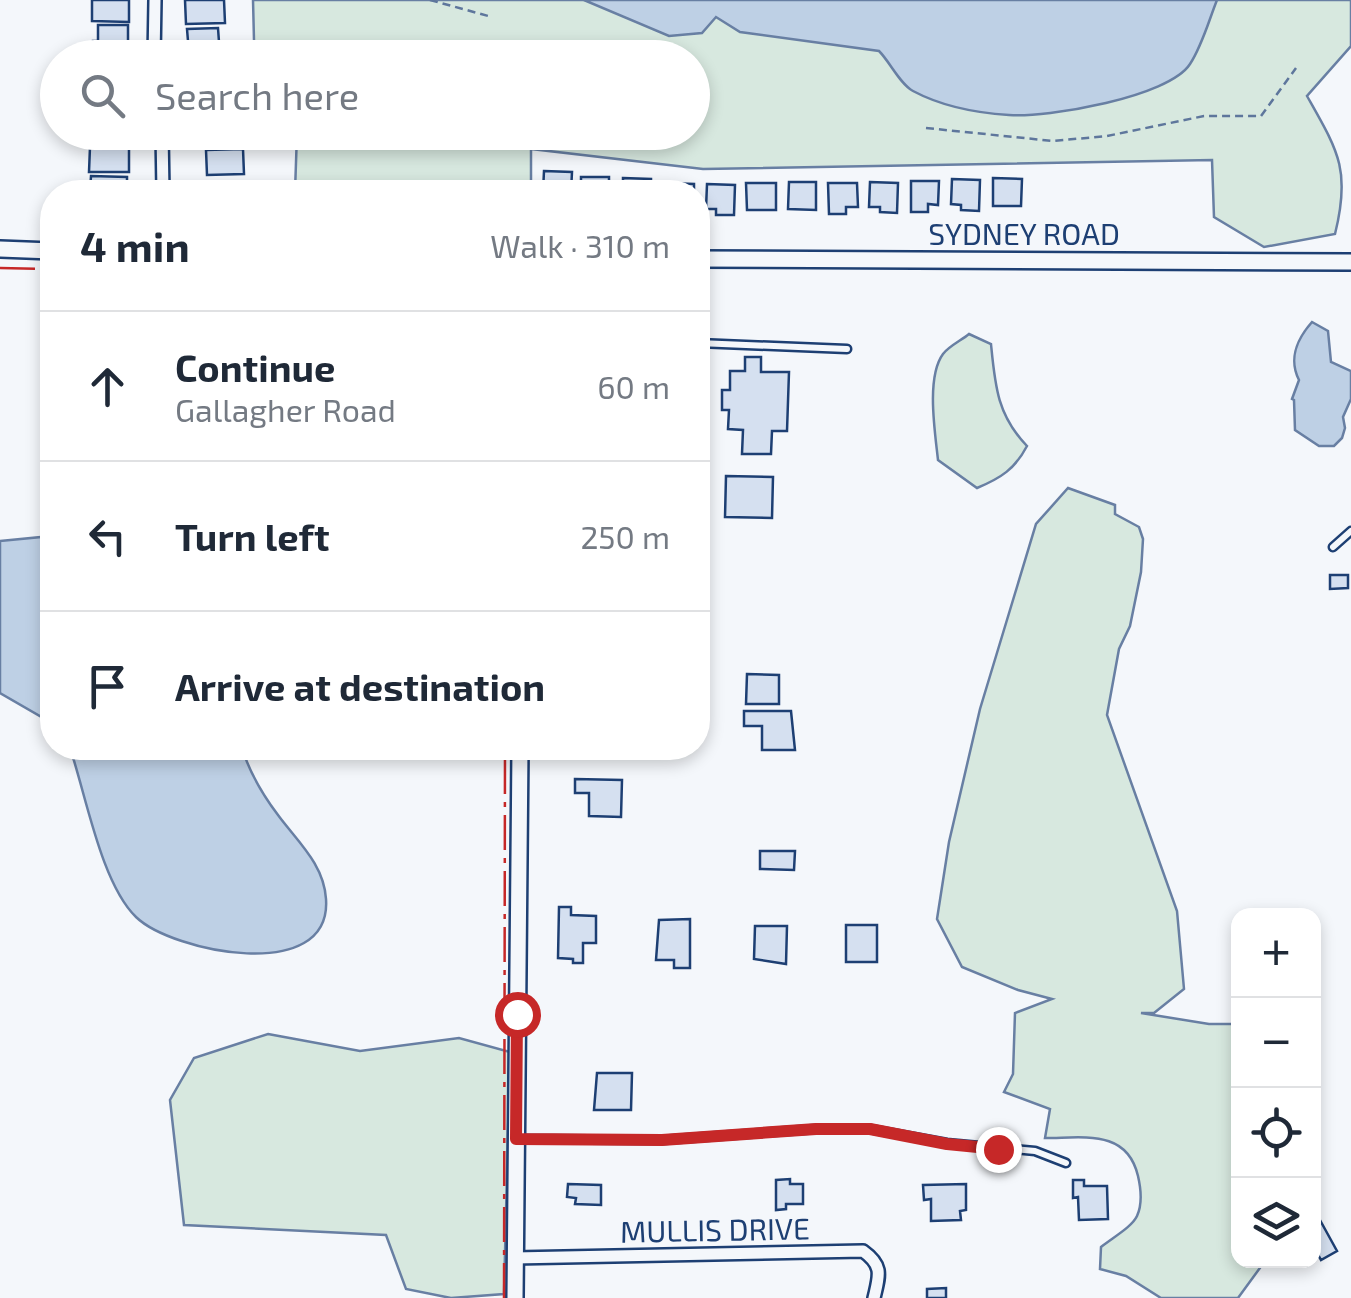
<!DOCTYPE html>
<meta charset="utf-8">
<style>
:root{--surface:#fff;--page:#f2f2f3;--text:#1f2937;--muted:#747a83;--line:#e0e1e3}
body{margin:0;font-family:"Exo 2",sans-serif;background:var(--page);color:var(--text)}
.controls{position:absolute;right:30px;bottom:30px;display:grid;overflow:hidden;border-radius:20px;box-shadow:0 5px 15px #0003}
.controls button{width:90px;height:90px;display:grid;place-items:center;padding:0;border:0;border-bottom:2px solid var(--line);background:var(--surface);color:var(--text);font:50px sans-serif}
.stop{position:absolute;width:30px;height:30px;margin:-22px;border:8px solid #c62828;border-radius:50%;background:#fff}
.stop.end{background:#c62828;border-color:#fff;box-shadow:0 2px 10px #0008}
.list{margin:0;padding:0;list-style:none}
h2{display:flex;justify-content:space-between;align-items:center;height:130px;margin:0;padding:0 40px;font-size:42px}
h2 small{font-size:32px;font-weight:400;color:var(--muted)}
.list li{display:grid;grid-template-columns:65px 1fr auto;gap:30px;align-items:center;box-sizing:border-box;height:150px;padding:0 40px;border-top:2px solid var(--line)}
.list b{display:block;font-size:38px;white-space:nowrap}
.list p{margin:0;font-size:32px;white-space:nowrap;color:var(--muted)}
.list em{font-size:32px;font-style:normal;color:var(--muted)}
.icon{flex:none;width:55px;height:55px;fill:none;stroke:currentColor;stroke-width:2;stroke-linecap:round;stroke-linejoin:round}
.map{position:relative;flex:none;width:1351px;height:1298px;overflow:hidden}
.search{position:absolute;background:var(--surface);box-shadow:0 5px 15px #0003;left:40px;top:40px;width:670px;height:110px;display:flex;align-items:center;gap:25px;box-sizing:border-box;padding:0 35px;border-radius:55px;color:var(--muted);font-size:38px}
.panel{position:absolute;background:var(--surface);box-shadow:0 5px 15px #0003;left:40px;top:180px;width:670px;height:580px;border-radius:40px}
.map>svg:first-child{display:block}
.green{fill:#d7e8df;stroke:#687fa3;stroke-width:2.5}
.water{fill:#bed0e5;stroke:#687fa3;stroke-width:2.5}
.building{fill:#d5e0f0;stroke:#1d3f73;stroke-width:2.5}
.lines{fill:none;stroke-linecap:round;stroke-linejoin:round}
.lane-casing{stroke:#1d3f73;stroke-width:11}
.street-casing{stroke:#1d3f73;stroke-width:16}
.secondary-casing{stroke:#1d3f73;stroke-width:20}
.path{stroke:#5e769c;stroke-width:2.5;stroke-dasharray:8 5;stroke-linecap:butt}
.lane{stroke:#f4f7fb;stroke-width:6}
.street{stroke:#f4f7fb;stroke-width:11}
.secondary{stroke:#f4f7fb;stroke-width:15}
.power{stroke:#c62828;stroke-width:2.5;stroke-dasharray:35 8 5 8;stroke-linecap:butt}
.route{stroke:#c62828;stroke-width:12}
.labels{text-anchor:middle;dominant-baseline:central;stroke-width:8;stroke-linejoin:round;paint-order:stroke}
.street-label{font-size:30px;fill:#1d3f73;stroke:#f4f7fb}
</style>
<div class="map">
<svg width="1351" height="1298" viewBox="0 0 1351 1298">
<rect width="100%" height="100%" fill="#f4f7fb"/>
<path class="green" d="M253,0H1351V46L1307,96C1338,151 1351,170 1335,234L1264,247L1214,217L1212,160L703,169L531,149V192H295L297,133L692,132V58L258,57L254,40Z
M969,334L991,344C995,385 997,415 1027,446C1015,469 1001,478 977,488L938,460C935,432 926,377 943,354C949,346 962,340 969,334Z
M1068,488L1115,505V514L1139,527L1143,539L1141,572L1130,626L1119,649L1107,715L1177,911L1184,989L1154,1013H1141L1209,1024H1238V1260L1265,1261L1238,1298H1161L1126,1276L1100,1269L1101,1247C1112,1238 1132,1227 1137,1216C1143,1203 1141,1189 1138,1176C1127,1129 1084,1138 1045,1138L1050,1109L1004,1092L1013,1074L1015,1013L1052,999L1018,990L962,967L937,919L949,842L980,709L1036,524Z
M268,1034L360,1051L459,1038L510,1052L504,1294L451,1298L406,1289L386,1235L184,1225L170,1100L194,1058Z"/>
<path class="water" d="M584,0H1217C1209,20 1202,46 1190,64C1169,97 1047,118 1009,115C977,113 943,107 913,91C900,84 890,62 879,51L740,32L716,17L702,33L669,36Z
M1312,322L1328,331L1331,362L1351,371V399L1343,417L1345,428L1342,438L1334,446H1319L1295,430L1294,400L1292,399L1299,380C1288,358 1297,339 1312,322Z
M52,536V723L0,693V541Z
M70,748H242C249,771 263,795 278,815C297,841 324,864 326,899C332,985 172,952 136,917C101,883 86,795 70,748Z"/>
<path class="building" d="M92,0H129V22L92,21Z
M185,0H224L225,23L186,24Z
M98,25H128V49L93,50V41H98Z
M218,28L219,42H225V52L189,53L187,29Z
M199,132H242V137L199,139Z
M90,147H129V172H89Z
M243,149L244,174L207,175L206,150Z
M544,171L572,172L571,192H543Z
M91,176L127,177V192H90Z
M581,177H609V192H581Z
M623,178L651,179V192H623Z
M993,178L1022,179L1021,206H993Z
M952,179L980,180L979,211L961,210V205L951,204Z
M911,181H939L938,205L928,204V212H911Z
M789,182H816V210L788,209Z
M870,182L898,183L897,213L880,212V207H869Z
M212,183L244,184V192H212Z
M666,183L694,184V192H666Z
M746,183H776V210H747Z
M828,183H857L858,207H846V214H829Z
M707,184L735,185L734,215H716V209H706Z
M745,357H761V372H789L787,431H772L771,454H742L743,430L728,429L729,410H722V390H730V371H745Z
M726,476L773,477L772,518L725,517Z
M1330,575H1348V588L1330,589Z
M747,674L779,675V704H746Z
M744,711H791L795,750H762V726H744Z
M575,779L622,780L621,817L589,816V793H575Z
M760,851H795L794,870L760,869Z
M559,907H571V915L596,916V943H583V963H573V959L558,958Z
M690,919V968H674V960H656L659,920Z
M846,925H877V962H846Z
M755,926H787L786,964L754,959Z
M597,1073H632L631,1110H594Z
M790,1179V1184H803V1204H786V1209L776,1210V1180Z
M1073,1180H1084V1186H1107L1108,1219L1079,1220L1078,1197L1073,1198Z
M568,1184L601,1185V1205L575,1204L576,1198L567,1197Z
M966,1184V1210L960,1211L961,1220L931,1221V1199L924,1200L923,1185Z
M1315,1211L1337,1251L1321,1260L1314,1247Z
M946,1288V1298H927V1289Z"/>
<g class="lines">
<g class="lane-casing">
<path id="lane" d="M698,343L847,349
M1333,547L1351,531
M517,1139L662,1140L816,1129H870L947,1143L1035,1151L1066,1163"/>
</g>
<g class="street-casing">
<path id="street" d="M154,58L155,0
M162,132L163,192
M514,1258L863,1251C884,1266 879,1276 874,1298"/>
</g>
<g class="secondary-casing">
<path id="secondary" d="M0,249L52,251
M698,259L1351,262
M515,1298L520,748"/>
</g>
<path class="path" d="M430,0L492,17
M926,128L1053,141L1107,136L1204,116H1261L1296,68"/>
<use href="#lane" class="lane"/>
<use href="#street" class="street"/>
<use href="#secondary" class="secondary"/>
<path class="power" d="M0,268L52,269
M504,1298L505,748"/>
</g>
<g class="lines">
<path class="route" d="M517,1014L516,1139L662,1140L816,1129H870L947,1144L998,1149"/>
</g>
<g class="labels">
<g class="street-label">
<text x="1024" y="233">SYDNEY ROAD</text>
<text transform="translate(715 1229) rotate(-1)">MULLIS DRIVE</text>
</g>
</g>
</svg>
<div class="controls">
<button>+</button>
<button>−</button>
<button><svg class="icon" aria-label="locate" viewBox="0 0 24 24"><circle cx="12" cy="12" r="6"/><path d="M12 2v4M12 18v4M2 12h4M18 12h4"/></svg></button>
<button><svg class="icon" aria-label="layers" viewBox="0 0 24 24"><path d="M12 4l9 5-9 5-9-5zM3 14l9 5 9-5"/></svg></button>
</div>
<div class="stop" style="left:517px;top:1014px"></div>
<div class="stop end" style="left:998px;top:1149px"></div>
<div class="search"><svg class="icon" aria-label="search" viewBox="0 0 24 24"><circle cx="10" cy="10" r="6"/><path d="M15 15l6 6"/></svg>Search here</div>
<section class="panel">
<h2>4 min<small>Walk · 310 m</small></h2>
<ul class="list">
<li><svg class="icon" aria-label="ahead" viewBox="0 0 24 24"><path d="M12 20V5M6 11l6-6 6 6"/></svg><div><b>Continue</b><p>Gallagher Road</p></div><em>60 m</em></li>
<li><svg class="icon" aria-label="left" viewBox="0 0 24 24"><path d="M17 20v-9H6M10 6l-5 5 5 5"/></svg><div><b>Turn left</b></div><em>250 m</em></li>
<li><svg class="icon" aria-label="arrive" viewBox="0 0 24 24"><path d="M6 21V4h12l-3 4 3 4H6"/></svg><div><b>Arrive at destination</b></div></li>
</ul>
</section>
</div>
